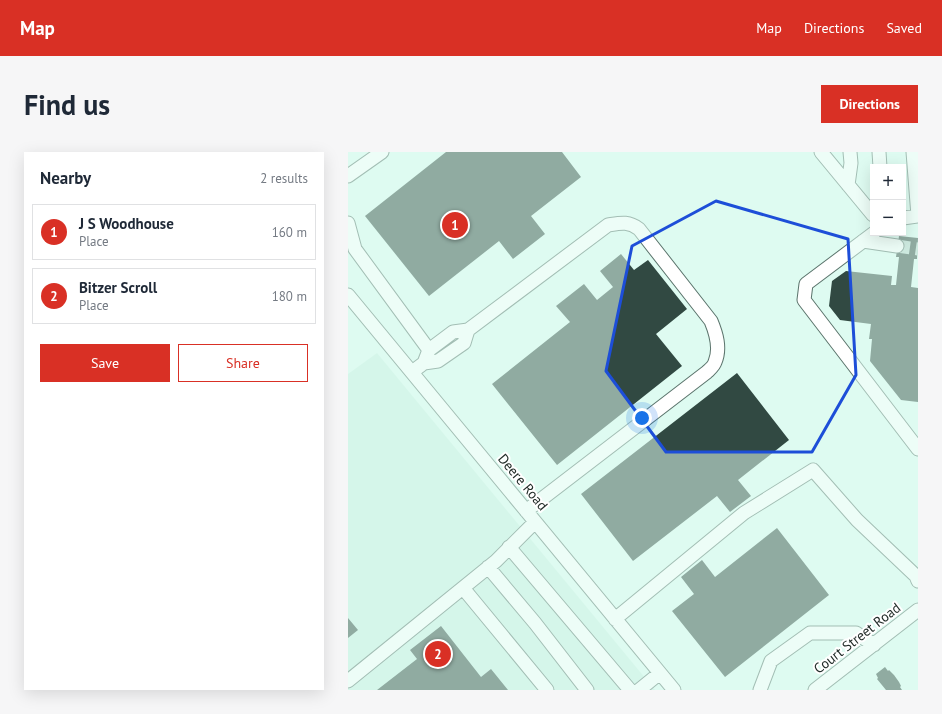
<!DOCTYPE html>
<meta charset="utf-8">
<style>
:root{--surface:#fff;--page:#f6f6f7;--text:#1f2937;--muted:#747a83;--line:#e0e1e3;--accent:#d93025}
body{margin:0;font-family:"PT Sans",sans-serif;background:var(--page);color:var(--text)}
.controls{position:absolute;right:12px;top:12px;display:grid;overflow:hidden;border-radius:0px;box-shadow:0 4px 16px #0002}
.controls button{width:36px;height:36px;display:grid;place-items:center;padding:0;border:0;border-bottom:1px solid var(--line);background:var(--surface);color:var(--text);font:20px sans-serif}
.you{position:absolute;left:294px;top:266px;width:14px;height:14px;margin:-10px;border:3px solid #fff;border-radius:50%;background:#1a73e8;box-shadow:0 0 0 6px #1a73e833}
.badge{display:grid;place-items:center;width:26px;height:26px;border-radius:50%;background:var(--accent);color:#fff;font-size:13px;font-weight:700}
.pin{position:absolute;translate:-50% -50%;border:2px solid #fff;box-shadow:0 1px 4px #0006}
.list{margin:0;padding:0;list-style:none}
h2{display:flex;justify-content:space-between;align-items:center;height:52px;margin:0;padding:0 16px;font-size:17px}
h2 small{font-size:13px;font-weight:400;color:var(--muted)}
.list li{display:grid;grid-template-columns:26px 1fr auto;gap:12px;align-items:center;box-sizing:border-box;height:56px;margin:0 8px 8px;padding:0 8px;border:1px solid var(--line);border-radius:0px}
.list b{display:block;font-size:15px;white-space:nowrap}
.list p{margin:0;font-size:13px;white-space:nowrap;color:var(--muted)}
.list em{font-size:13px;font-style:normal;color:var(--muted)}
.actions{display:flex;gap:8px;padding:12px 16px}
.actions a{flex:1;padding:9px 0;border:1px solid var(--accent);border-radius:0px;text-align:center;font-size:14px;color:var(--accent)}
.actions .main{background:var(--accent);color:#fff}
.map{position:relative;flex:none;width:570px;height:538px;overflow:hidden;border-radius:0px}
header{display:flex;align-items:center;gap:24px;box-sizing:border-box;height:56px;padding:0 20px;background:var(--accent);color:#fff}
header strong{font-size:19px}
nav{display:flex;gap:22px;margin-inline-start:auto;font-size:14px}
.intro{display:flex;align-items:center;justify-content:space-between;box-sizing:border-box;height:96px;padding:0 24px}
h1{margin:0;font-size:28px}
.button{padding:10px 18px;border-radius:0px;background:var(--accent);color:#fff;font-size:14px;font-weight:700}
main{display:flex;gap:24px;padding:0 24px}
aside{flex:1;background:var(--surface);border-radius:0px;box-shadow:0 4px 16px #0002}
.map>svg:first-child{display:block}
.built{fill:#cbf0e3}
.building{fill:#314942}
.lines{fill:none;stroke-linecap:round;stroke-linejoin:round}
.minor-tunnel{stroke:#b8d2c9;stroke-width:13;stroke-dasharray:13 6;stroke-linecap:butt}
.minor-casing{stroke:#5b746c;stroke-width:15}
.minor{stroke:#fff;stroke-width:13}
.marked{fill:none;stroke:#1d4ed8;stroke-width:3;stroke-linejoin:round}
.labels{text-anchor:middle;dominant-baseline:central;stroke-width:4;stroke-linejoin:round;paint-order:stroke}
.street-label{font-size:14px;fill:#222d29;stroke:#fff}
</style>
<header>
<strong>Map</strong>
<nav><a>Map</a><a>Directions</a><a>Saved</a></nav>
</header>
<div class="intro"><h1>Find us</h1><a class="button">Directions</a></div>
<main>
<aside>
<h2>Nearby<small>2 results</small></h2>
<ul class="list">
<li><span class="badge">1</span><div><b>J S Woodhouse</b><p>Place</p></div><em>160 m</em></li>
<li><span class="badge">2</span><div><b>Bitzer Scroll</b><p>Place</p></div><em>180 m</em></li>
</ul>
<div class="actions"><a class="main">Save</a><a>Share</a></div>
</aside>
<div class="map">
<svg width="570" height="538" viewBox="0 0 570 538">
<rect width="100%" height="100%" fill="#defbf1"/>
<path class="built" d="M29,201L307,538H0V222Z"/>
<path class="building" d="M98,0H214L233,25L183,64L197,82L165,107L151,89L81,144L17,64Z
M551,84L570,86L569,107H566L563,135L570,136V250L553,248L522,209L524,187H521L523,172L492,168L481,154L484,129L498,119L544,124L543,133H548L551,105H548Z
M273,102L286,118L300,108L339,157L308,182L334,214L209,313L144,232L222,170L208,154L236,132L249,148L265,135L252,119Z
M389,221L441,288L390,328L403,344L382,360L369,344L285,409L233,342Z
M429,376L481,443L377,525L324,459L346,442L333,425L354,408L367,425Z
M0,466L10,478L0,486Z
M93,474L133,525L143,517L160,538H29L69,507L62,498Z
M537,515L540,519L541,518L546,523L551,530L553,534L552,535L554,538H538L529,527L530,526L528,522Z"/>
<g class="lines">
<path class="minor-tunnel" d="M549,94L570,97"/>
<g class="minor-casing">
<path id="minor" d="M473,0L525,63
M531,0L532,15
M565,0L570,64
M0,24L34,0
M500,33L503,11L502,0
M555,66L570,64
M0,71L7,97L81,198
M526,81L458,132L456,148L570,297
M515,89L549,94
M0,143L326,538
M120,178L260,73C273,71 280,69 291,77L363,169C368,181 373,196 367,210C366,214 362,217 359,220L178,359
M64,220L76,211L90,209L116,191L120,178L105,180L81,198L76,211
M161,395L282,538
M140,415L187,471L239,538
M115,436L199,538
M267,467L396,361L465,318L509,368L568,424L570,429
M0,529L148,409L187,370
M291,538L312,521
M412,538L423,509L462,481H508L526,493
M467,538L570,458"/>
</g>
<use href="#minor" class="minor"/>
</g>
<path d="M0 0H570V538H0ZM368,49L500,87L508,223L464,300H318L258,219L284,94Z" fill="#defbf1" fill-opacity=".55" fill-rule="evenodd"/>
<path class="marked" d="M368,49L500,87L508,223L464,300H318L258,219L284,94Z"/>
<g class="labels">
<g class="street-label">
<text transform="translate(175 330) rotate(50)">Deere Road</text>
<text transform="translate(509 486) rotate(-38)">Court Street Road</text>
</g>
</g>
</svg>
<div class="controls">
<button>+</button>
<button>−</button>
</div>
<div class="you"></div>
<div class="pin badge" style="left:107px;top:73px">1</div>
<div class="pin badge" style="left:90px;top:502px">2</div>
</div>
</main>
